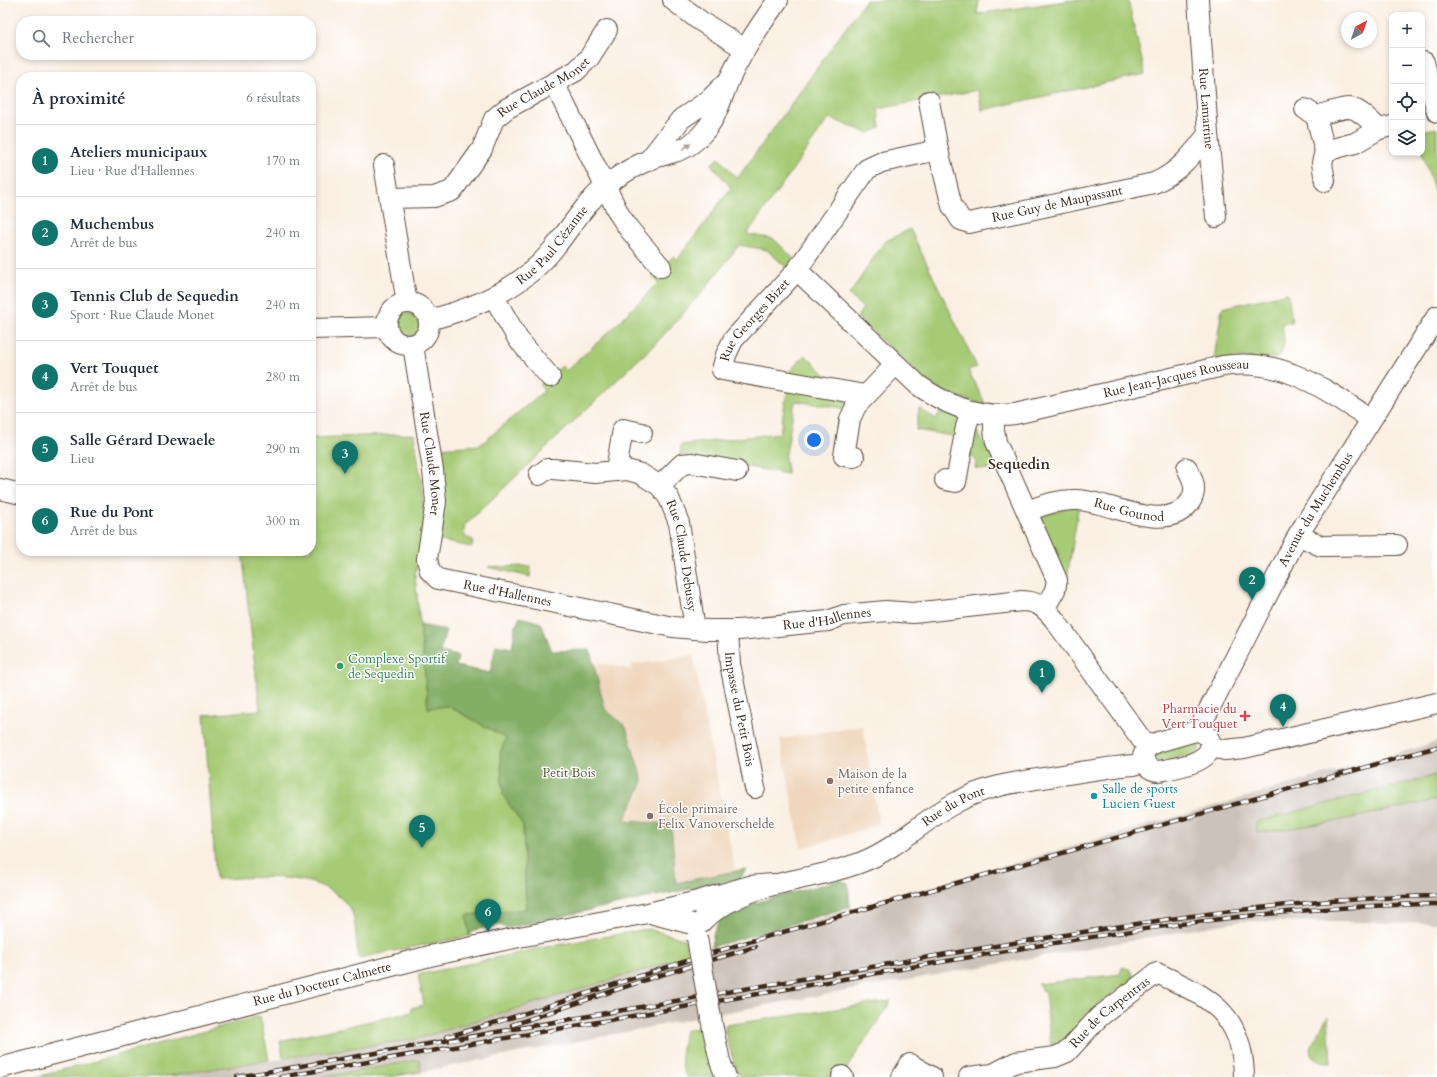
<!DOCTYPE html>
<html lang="fr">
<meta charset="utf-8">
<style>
:root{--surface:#fff;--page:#f2f2f3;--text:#1f2937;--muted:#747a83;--line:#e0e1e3;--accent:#0f766e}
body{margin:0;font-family:Cardo,serif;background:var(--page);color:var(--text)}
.controls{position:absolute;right:12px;top:12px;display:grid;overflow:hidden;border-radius:8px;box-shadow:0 2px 6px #0003}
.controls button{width:36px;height:36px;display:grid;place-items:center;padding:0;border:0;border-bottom:1px solid var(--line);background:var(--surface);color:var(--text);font:20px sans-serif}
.compass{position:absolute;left:1341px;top:12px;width:36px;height:36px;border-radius:50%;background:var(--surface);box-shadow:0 2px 6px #0003;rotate:40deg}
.you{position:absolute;left:814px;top:440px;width:14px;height:14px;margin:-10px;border:3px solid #fff;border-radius:50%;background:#1a73e8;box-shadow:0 0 0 6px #1a73e833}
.badge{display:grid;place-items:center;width:26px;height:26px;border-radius:50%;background:var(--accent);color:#fff;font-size:13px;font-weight:700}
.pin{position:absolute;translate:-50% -33px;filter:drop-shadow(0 1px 2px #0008)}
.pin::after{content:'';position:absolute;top:21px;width:14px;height:12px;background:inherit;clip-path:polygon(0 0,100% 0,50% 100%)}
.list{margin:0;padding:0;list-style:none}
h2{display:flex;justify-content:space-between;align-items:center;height:52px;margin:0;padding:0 16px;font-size:17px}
h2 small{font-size:13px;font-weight:400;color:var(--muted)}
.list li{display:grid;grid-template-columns:26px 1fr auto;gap:12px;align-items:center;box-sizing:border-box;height:72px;padding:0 16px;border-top:1px solid var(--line)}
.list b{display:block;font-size:15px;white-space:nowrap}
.list p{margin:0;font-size:13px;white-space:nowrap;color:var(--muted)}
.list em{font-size:13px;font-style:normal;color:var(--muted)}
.icon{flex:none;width:22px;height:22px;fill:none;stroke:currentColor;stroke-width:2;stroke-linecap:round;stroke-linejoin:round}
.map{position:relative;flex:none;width:1437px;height:1077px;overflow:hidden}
.search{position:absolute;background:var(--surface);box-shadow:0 2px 6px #0003;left:16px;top:16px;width:300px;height:44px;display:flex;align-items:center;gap:10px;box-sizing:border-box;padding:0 14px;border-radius:16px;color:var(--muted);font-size:15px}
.panel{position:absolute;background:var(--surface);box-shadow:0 2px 6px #0003;left:16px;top:72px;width:300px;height:484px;border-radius:16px}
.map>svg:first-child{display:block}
.built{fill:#efd6bc}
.industrial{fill:#cdc2b9}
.green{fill:#a6ca74;stroke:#707a49}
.forest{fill:#84ae66;stroke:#606c42}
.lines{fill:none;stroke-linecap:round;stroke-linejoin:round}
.minor-casing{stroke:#58483b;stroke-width:22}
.minor{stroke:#fff;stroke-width:20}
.rail-casing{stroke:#3b2a1e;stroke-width:4.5}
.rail{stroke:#fff;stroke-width:3;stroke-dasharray:9;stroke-linecap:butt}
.minor-bridge-casing{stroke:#58483b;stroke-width:22;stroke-linecap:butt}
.minor-bridge{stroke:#fff;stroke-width:20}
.oneway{fill:#a79f9a}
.leisure-dot{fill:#2e9e5b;stroke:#fff;stroke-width:1.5}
.health-dot{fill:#e0444e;stroke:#fff;stroke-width:1.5}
.education-dot{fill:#8d6e63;stroke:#fff;stroke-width:1.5}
.culture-dot{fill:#0f9aa8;stroke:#fff;stroke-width:1.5}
.labels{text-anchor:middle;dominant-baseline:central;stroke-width:3;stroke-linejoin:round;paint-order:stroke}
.street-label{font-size:13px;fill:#3b2a1e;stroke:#fff}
.leisure-label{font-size:13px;fill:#27864d;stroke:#fff;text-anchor:start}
.health-label{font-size:13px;fill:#be3a42;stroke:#fff;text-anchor:end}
.park-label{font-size:13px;fill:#5b5a38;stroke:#fff}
.education-label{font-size:13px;fill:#785e54;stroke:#fff;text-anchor:start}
.culture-label{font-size:13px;fill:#0d838f;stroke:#fff;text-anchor:start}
.quarter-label{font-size:15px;font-weight:bold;fill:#3b2a1e;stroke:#fff}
</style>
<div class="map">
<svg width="1437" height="1077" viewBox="0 0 1437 1077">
<rect width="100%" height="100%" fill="#fff"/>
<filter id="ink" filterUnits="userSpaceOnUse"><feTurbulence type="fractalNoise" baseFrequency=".025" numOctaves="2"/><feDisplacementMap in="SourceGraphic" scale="8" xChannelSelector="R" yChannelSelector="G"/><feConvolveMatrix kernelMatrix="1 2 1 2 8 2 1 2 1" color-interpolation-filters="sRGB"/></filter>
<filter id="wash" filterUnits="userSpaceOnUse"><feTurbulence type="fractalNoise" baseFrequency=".012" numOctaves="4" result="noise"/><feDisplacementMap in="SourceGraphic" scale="16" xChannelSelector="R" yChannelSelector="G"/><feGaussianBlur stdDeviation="0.9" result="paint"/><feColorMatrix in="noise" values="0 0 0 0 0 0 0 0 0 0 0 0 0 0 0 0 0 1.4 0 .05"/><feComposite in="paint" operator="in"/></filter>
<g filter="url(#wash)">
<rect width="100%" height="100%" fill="#faefe2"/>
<path class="built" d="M693,655L735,871L676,883L588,898L592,662L630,669L632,665Z
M863,726L879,824L818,844L801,848L780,739Z"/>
<path class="industrial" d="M1437,742V923L1241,921L722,1013L421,1072L419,1060L323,1077H162L416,1039L604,981Z"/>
<path class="green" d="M866,0H979L977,14L1073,0H1128L1145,74L982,110L978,90L878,109L880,128L869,133L829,118L747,234L774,239L794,259L787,268L767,250L739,245L705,289L658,341L464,526L465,537L473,540L472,547L440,541L438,448L480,445L544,391L540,385L562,366L566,371L611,330L658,283L652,275L674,256L677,260L731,188L711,164L719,158L737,179Z
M1437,128V189L1434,190L1422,151V131Z
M910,229L977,367L968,370L986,405L941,391L924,380L857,317L863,308L849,295L884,242Z
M1288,293L1292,322L1282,323C1283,336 1288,350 1276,358L1214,359L1222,308Z
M395 325a12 12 0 1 1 24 0a12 12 0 1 1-24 0Z
M805,355L839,387L786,375Z
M788,385L854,395L849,409L795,401L785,459L788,474L680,455L681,445L780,433Z
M919,408L936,419L941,410L960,417L959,437L916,430Z
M974,432H977L989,451L999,471L975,468L976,461L966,454Z
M414,434L424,499V538L415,574L428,708L448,706L506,738L500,753L503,795L523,825L526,910L468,915L469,936L358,958C357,949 355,915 351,910C324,868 258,878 216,879L204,715L260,710L242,551H311V438Z
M1079,504L1065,592L1060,591L1041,524L1042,516Z
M531,566L530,577L488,567Z
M1195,741L1200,748L1196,754L1157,762L1154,758L1155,751Z
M1437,775V800L1332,822L1257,833L1256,822Z
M648,929L684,939L689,956L416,1039L283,1058L280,1041L412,1012L411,1008L424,1005L418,975L540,948Z
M1122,967L1129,969L1133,974V980L1126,986H1121L1087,1013L1064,1043L1051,1045L1045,994L1038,984L1120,974Z
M891,1001L841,1077H741L737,1072L725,1033V1025Z
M260,1016L269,1060L162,1077H37Z
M1328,1016L1331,1063C1322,1063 1317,1062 1311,1055L1310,1048Z
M704,1026L717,1077H687C678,1064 682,1045 685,1031Z
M419,1060L421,1072L387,1077H323Z"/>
<path class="forest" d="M520,617L541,623L552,651L590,650L605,709L626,727L643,782L624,821L671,824L676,883L746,869L741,878L506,928L500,925L474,930L469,936L467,915L526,909L523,825L503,795L500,753L506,738L448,706L428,708L420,625L446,630L440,652L458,656L456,666L490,673L496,645L512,648L515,628Z
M839,880L848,883L850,907L711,947L714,931L725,911Z"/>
</g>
<g filter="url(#ink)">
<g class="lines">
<g class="minor-casing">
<g id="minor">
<path d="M673,0L699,20L745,49"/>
<path id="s1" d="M1198,0L1208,134L1216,217"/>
<path d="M1424,62L1437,112"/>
<path d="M554,83L619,214L629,229L661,267"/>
<path id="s2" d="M929,101L938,150L952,206L961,220L969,223L1154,183C1178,173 1193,154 1208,134"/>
<path d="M1305,109L1316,116C1353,106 1350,101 1379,129"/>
<path d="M1316,116L1325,151"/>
<path d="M649,160L681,119L709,100L726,83"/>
<path d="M384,165L407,303"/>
<path d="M1325,181L1322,163L1325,151L1355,143L1379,129L1392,126"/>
<path id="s3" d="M390,198L434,197L452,191L482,149L494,119L506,109L576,71L589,58L607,30"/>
<path id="s4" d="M797,270L918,385C947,406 980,418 1015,414L1223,366C1283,357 1324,389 1371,419"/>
<path d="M494,297L518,339L550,377"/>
<circle cx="408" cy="324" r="21"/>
<path id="s5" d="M429,320C476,308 524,287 555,247C573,224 589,198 612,181C623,173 637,165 649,160C671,151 684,154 702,134C717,118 721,99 729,80C742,51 760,25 778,0"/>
<path d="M311,329L387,327"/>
<path id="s6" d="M413,345L433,470L436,502L427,559L430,571L438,579L673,627L707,630H739L828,621L844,615L886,611L913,613L1022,601C1037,601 1045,608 1054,619L1147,747"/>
<path id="s7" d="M865,395L722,370L726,355L733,340L797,270L867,169L882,162L938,150"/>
<path d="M994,415V430L996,442L1057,580L1055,590L1045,608"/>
<path d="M854,457L844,456L850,419L856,406L895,365"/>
<path d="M616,470L623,429L642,433"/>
<path id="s8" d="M539,475L547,469H553L595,473L627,470L641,474L660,486L669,498L679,523L695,629"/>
<path d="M945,480L956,482L966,427L971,411"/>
<path d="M660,486L682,464L692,463L737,471"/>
<path d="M0,489L21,494"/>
<path id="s9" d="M1028,511C1044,504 1061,499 1078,500C1109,501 1167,536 1190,502C1198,490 1193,479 1187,468"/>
<path d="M1298,535L1321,546L1397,545"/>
<path id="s10" d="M728,630L730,664L755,788"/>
<path d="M1196,731C1202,732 1208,735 1210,741C1216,763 1173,768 1159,771C1150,771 1145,765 1143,756L1147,747L1158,742Z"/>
<path id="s11" d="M1198,731L1298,535L1437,316"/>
<path d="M1211,747L1225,750L1244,748L1437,703"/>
<path d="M654,914L696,925C705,922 708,914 703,907"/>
<path id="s12" d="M704,919C755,877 806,884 862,862C898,848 924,819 957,802C989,784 1026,781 1062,775C1086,771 1110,767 1134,765L1144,761"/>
<path d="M713,1029L720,1061L726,1077"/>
<path id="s13" d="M0,1068L430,956L519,937L648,913L694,902L749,886L774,884"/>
<path d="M842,1076L843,1077"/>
<path d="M902,1077L910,1064L932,1077"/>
<path id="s14" d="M969,1077L993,1074L1016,1062L1055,1057L1067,1052L1099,1017L1157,973C1209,997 1243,1013 1244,1077"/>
</g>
</g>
<use href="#minor" class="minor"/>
<g class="rail-casing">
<path id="rail" d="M512,1025L654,977L755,947
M446,1037C550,1008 652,970 755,940L1437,747
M237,1077C472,1038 706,994 941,955C1106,928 1269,899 1437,896
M281,1077C491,1042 702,1003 912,967C1086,937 1260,906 1437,904"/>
</g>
<use href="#rail" class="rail"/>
<g class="minor-bridge-casing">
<path id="minor-bridge" d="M697,938L713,1029"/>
</g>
<use href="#minor-bridge" class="minor-bridge"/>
</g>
<defs><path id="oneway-solid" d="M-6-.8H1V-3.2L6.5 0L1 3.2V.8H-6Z"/></defs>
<use class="oneway" href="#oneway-solid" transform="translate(686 147) rotate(-34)"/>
</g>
<circle class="leisure-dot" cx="340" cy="666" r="4"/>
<path class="health-dot" d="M1243 710h4v4h4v4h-4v4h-4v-4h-4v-4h4z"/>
<g class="education-dot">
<circle cx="830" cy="781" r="4"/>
<circle cx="650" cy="816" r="4"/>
</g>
<circle class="culture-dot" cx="1094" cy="796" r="4"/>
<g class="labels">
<g class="street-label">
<text stroke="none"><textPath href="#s3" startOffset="206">Rue Claude Monet</textPath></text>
<text stroke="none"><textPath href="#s1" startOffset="109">Rue Lamartine</textPath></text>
<text stroke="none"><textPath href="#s2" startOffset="223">Rue Guy de Maupassant</textPath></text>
<text stroke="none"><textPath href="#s5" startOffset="148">Rue Paul Cézanne</textPath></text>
<text stroke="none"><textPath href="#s7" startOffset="206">Rue Georges Bizet</textPath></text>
<text stroke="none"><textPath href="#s4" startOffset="436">Rue Jean-Jacques Rousseau</textPath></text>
<text stroke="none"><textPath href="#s6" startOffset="120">Rue Claude Monet</textPath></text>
<text stroke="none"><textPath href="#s9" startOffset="104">Rue Gounod</textPath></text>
<text stroke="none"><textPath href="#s11" startOffset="251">Avenue du Muchembus</textPath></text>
<text stroke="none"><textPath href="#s8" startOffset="202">Rue Claude Debussy</textPath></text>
<text stroke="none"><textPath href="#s6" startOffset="311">Rue d'Hallennes</textPath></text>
<text stroke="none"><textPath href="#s6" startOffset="635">Rue d'Hallennes</textPath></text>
<text stroke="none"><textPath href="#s10" startOffset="80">Impasse du Petit Bois</textPath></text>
<text stroke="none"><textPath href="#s12" startOffset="277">Rue du Pont</textPath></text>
<text stroke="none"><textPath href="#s13" startOffset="333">Rue du Docteur Calmette</textPath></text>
<text stroke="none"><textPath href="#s14" startOffset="161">Rue de Carpentras</textPath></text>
</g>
<g class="leisure-label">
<text x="348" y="659">Complexe Sportif<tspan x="348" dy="15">de Sequedin</tspan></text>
</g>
<g class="health-label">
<text x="1237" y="709">Pharmacie du<tspan x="1237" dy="15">Vert Touquet</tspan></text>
</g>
<g class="park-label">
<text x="569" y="773">Petit Bois</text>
</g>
<g class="education-label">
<text x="838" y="774">Maison de la<tspan x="838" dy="15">petite enfance</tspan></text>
<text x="658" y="809">École primaire<tspan x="658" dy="15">Felix Vanoverschelde</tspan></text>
</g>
<g class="culture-label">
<text x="1102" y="789">Salle de sports<tspan x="1102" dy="15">Lucien Guest</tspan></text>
</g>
<g class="quarter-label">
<text x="1019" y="464">Sequedin</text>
</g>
</g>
</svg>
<div class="controls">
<button>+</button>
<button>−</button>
<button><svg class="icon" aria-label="locate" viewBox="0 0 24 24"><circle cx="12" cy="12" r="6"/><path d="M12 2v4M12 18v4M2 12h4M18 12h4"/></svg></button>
<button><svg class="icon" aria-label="layers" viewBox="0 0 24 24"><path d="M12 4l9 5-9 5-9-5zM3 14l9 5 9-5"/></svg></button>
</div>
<svg class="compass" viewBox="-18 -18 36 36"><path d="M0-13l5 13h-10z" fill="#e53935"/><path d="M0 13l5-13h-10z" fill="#747a83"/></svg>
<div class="you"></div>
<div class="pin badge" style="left:1042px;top:693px">1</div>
<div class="pin badge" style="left:1252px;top:600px">2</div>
<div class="pin badge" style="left:345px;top:474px">3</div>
<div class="pin badge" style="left:1283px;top:727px">4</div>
<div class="pin badge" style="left:422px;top:848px">5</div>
<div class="pin badge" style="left:488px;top:932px">6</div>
<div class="search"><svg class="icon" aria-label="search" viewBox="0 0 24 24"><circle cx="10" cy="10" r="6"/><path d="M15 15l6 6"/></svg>Rechercher</div>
<section class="panel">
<h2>À proximité<small>6 résultats</small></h2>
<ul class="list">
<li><span class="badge">1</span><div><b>Ateliers municipaux</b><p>Lieu · Rue d'Hallennes</p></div><em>170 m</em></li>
<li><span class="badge">2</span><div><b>Muchembus</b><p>Arrêt de bus</p></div><em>240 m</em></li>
<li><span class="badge">3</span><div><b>Tennis Club de Sequedin</b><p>Sport · Rue Claude Monet</p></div><em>240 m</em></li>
<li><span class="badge">4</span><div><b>Vert Touquet</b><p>Arrêt de bus</p></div><em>280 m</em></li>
<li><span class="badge">5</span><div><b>Salle Gérard Dewaele</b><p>Lieu</p></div><em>290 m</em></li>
<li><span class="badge">6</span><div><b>Rue du Pont</b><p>Arrêt de bus</p></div><em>300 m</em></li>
</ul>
</section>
</div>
